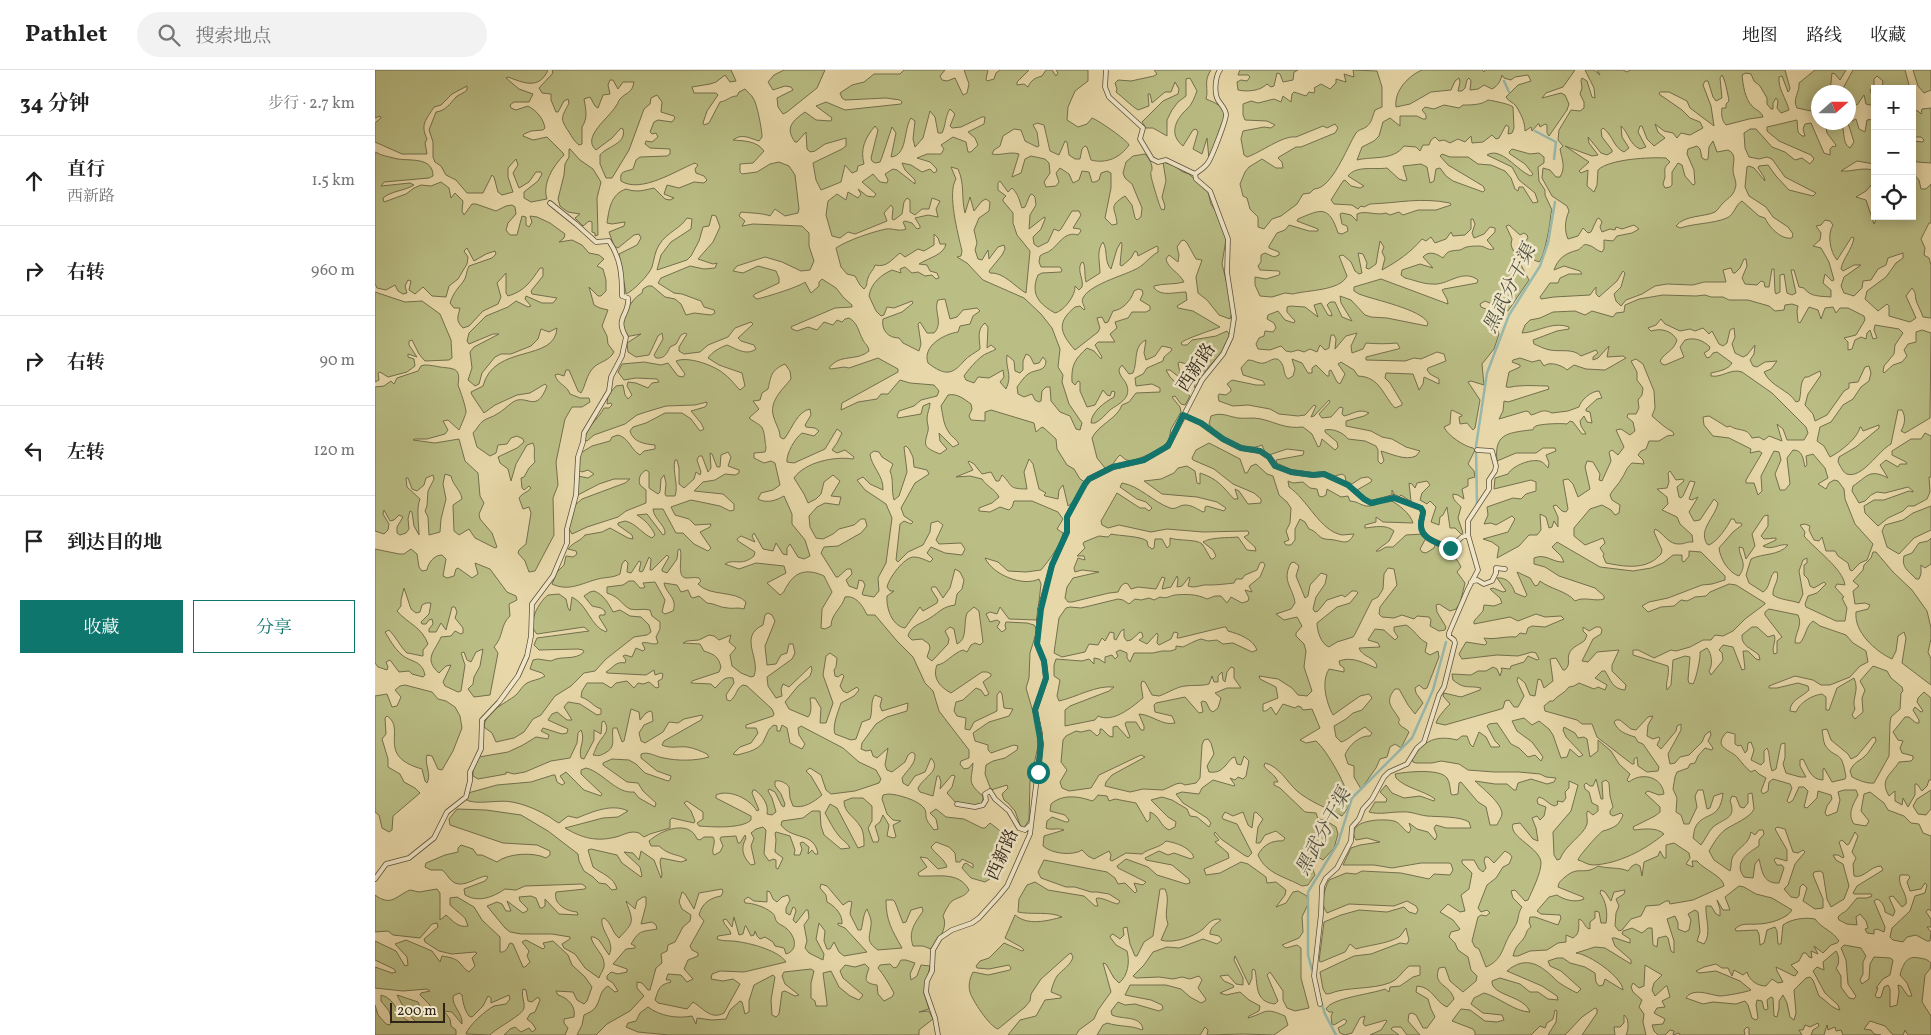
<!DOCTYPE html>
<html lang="zh">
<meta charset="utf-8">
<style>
:root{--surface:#fff;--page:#f2f2f2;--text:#222;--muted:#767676;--line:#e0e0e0;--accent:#0f766e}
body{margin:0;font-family:Vollkorn,"Noto Serif SC",serif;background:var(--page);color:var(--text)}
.controls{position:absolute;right:15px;top:15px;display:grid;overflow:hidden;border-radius:0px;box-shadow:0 2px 12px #0003}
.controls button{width:45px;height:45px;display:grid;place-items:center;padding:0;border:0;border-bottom:1px solid var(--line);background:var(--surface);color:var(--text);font:25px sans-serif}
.compass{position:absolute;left:1436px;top:15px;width:45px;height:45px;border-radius:50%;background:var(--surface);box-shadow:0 2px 12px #0003;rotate:69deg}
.scale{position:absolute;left:15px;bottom:12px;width:55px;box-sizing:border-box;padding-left:5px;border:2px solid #2d2316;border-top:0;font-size:14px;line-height:18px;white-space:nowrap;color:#2d2316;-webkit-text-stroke:4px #f0e6c7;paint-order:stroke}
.stop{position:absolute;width:15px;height:15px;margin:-11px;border:4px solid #0f766e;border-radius:50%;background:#fff}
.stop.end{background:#0f766e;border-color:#fff;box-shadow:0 1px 5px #0008}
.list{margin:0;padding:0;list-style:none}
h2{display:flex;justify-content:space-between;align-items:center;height:65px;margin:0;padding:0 20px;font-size:21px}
h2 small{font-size:16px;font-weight:400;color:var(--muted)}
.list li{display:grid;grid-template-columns:32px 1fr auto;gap:15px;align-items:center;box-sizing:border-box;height:90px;padding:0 20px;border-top:1px solid var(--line)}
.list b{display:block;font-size:19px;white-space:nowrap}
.list p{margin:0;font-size:16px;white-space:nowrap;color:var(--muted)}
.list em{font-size:16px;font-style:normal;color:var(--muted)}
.actions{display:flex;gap:10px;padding:15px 20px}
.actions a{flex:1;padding:11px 0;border:1px solid var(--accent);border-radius:0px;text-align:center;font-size:18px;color:var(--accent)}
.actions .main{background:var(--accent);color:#fff}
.icon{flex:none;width:28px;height:28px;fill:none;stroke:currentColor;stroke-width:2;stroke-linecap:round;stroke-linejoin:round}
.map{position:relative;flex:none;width:1556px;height:965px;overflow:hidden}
header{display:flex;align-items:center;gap:30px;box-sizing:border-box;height:70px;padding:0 25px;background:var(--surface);border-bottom:1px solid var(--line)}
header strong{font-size:24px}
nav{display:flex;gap:28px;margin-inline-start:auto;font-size:18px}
.search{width:350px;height:45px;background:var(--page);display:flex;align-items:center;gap:12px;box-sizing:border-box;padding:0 18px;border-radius:28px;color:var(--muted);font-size:19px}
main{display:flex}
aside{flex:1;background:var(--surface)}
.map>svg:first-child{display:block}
.green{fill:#babe85;stroke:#74704e}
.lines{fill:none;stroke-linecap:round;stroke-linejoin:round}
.canal{stroke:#98b9ad;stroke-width:2.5}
.minor-casing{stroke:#5c503b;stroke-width:5.5}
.minor{stroke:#f0e6c7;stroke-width:4}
.route{stroke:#0f766e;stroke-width:6}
.labels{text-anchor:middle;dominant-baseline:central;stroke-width:5;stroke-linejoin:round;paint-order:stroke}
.street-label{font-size:18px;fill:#2d2316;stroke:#f0e6c7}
.water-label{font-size:19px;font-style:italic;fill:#4d5043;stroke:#f0e6c7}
</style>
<header>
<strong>Pathlet</strong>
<div class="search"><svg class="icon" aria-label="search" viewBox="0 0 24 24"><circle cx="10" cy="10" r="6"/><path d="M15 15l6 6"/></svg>搜索地点</div>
<nav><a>地图</a><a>路线</a><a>收藏</a></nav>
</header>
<main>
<aside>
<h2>34 分钟<small>步行 · 2.7 km</small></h2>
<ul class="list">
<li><svg class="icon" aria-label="ahead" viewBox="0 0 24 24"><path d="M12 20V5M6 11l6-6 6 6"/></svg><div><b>直行</b><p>西新路</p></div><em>1.5 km</em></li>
<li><svg class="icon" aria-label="right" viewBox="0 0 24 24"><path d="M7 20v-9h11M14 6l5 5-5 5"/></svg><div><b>右转</b></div><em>960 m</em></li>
<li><svg class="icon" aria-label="right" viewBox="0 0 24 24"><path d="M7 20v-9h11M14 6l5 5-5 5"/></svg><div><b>右转</b></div><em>90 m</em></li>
<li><svg class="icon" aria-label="left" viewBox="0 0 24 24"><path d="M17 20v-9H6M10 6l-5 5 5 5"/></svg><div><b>左转</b></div><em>120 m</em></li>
<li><svg class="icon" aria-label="arrive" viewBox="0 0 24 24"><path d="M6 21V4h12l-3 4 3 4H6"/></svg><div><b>到达目的地</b></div></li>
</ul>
<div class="actions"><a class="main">收藏</a><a>分享</a></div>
</aside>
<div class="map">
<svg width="1556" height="965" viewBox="0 0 1556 965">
<rect width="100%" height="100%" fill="#e8d8a9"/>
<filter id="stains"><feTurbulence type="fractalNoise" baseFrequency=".004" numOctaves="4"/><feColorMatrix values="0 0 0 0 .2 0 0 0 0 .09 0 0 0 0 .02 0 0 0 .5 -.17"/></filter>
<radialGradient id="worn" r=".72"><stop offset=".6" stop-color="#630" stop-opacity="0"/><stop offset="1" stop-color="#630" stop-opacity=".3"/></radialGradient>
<path class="green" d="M0,0H173C164,20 149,13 133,7L131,8L144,19L158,24L154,32H139L135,35L136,38L141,40L153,36C162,41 168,48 170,58L168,60L156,61L149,64L148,66L158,70L172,67L188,83L189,85C178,96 167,114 172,129L156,132L149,128V122L163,111L167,104L166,102H161L154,112L144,118L138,103L143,95L141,89L133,98V107L138,122L127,125L123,122L119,107L117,105L108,123H92L81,110L71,105L66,96L60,92L58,87V72L54,60L61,42C70,41 75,34 81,27C85,24 89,23 92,20V16L77,24L66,35L59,37C51,50 45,54 52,69L50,73L52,84H27L0,72V53L6,48L5,46L0,48Z
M177,0H356L361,11L355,12L350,5L341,12L335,14L317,17L319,23H341L343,25L332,41L328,53L329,55L334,53L345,32C352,31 355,26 362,26L364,22L370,19C373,23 376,24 378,28C382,33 387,60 387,67L384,71C374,68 367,63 358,70C370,71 382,71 389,81L378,93L365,94V102L367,104L382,102L395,94L404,92L414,96L420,105L424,139L423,143L410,146L400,139L395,146C388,143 374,143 366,142L364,146L370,151L367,156L378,154L427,156L434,163V176L439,191L435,200L426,201L407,192L390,187L362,196L358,201L368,203L383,196L401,201L404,208V213L380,224L378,226L382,229C391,227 424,217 430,212L436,223L444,216V212L447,209L461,218L469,228L477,235V237L460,238L418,256L416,257L417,259L422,261L433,257L442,260L449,252L458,255L462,250L467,252L470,249L474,248C483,253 483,261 488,270C490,274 493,275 494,281C481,292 465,283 454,298L456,299L469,297L474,298L503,288L523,299V302L467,333L466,340L483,332L502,329L506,324H513L525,310L535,313L559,315L564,321L562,326L546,330L539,336L524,341L522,346L523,348L546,344L548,336L555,333C555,338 552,343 552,349C552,353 554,357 553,361C549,376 548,377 565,384L572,379L565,371L564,363L578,377L584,374C581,368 576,367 573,361C568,353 568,345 566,336L573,325C582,323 589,329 596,334L597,339L594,346L596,350L610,351V342L616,340L659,353L661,362L667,357L669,358L681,369L682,379L692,395L699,399L705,409L710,412L697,433L693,436L688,415L684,420L683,429L670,426L669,425L671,423L664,419L658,394L654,389L649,402L652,419C632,419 638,415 627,405L624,411H621L616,402L607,404L599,394L594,391L593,392L598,400L581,407L595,406L607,409C611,416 620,419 624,427L617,433L604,438V441L615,442L625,437L634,440L637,437L639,431H657L683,442L688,449L682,459L688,463C686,475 674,490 666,500L651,502L633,501L623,492L610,488C618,505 648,517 664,509L666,514L662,550L634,549L625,537L622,544L615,542L611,544L615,552L622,550L625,552L622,557L627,562L631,559L630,555L631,552L652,553L659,555L662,560L655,583L654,608L651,618L663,659L664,672L655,712L654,750L649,758L645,755L640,741L633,733L629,730L627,724L633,718L632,715L616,720L610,704L611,695L618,691L630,688L642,680L643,676L639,675L616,683L613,680V675L600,671L598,663L614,652L634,646L638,639L629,638L627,624L625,621L622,625V641L599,652L595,660L590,659L591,648L582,646L579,641L581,632L588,630L601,618L606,620L610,626L614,624L608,612L616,606V604L612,602H607L576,623C565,617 557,608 562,595C571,594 578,583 588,580L592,582L596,575L600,573L605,575L608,572L604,541L599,537L592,543C588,554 593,569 582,574L579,559L575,557L570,561L574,569L573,574L557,591L552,587L555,578L554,574L547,569L537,570L533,566C536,555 546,554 555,548C566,541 567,537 580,535L582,524L587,519L589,510L585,502L580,499L575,518L568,528L561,517H557L556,519L563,530L562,533L548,541L545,537L530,558C517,556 511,538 512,526L519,521H515L512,517C514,508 529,487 539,487C545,487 550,490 555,492L558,489L552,483L556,477L570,483L587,485L590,479L586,473L564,474L561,470L568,455L563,451L556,453L555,462L548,475L533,482L523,492L521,490L525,454L529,451L536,454L538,452L529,446L526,438L540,413L554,404L552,400L539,397L538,387L534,379L531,376L529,377L532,402L524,426L519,430C516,420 519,410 515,401L518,394L507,387L504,382L499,381L495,384C496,396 509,406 508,420L495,414L488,407L482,410L490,420L511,434L517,448L511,493L503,508L504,521L499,527L488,525L487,524L490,515L488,511L484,510L482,519L474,516L471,510L477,504L476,499H472L463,507H461L446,483L449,477L463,476L486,463L492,456L490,449H486L479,455L464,459L458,464L448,469L441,468L435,457L434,446L442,437L450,433L464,435L466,427L456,426L465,411L458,405L449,412L446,424L441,429L433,433L429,424L419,408C430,392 460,386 478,389L479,387L470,380L462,383L457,380L462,373L467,363L462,359L450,379L419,393L412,392C411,384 420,368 427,363L439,366L444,361L440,358L431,357L430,355L436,345L435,339C423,341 417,358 410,368L408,369L405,367C405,360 401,355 399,348C393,332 407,320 416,309L415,301L410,294C396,300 396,306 393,319L387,323L385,330L378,331L384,339L374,348C386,357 388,353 390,370C390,375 392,376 390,382L379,383V388L389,393L396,391L400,393L405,415L398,420L386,423L383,429C392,434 402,430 409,426L417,444V454L430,470L435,486L429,489L423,487L415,474L412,478V485L408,484L401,473L398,481L388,479L379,463L377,466L380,472L366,466L362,469L363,471L380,482L379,486C366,497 360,488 350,494L364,499L381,493L409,496L411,503L392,513L405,525C410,522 409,520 412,516C421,500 434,499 449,506L457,522L447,539L446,558L450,559L456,556C456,544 467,538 470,527C481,525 488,536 492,545H500L522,571L538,587L550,613L558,621L564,641L594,680V688L586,691L585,694L589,699L594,698L598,693C597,710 591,712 608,726V732L601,736L582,734L572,723L577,717L580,706L577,705L565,719L566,712L564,706H562L558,726L545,722L543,719C546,708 568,701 556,688L550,702L540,706L533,716L528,713L527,708C532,700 541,694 540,684L537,682L533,685L530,692L517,702L512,700L510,695L513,678L502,688L498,686L496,680L491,681L486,679L487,673L501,654L512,647L532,641L533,633L507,641L505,636L507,628L500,625C495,631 498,641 495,649L487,652L481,669L476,670L460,664C457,656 463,642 466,633L479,626L484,620L482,617L472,623L468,621L465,616L469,606L467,604L463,607L460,606L459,600L461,597L462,588L455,583L451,586L448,605L458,633L451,653H445L446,638L440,628H435C436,634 437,643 433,647L414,639L410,632L423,616L435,606L437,600L436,596L414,617L408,614L406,619L407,626L401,628L393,616L392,607L417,589L420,583L418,574H414L412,583L406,585L401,594L392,595L390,576L400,551L397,545L393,543L390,545L388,555C363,567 386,588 379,606L376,607L366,603L357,596L355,585L361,578L354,572L356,565L344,570L339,566L334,565L324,570L312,571L308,573L325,574L329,581C340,585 343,586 346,597L344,602L317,611L316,613L336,614L340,618C346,613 348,606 358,608L359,613L351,625L352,630L355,631C362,626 361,618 368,615L372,616L397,639L399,644L398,646L371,655V658H381L383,663L376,673L365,677L358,684L362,685C373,682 386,680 390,668C393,662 393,659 399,655L402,656V661H405L407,655L412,658L415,673L427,679L430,674L424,665L423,658L426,656L468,678L484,692L501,700L506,709L504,713L480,721L456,724L451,720L446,705L435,698L431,701L436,706L447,725C439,732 428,739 418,736L415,728L414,717C411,713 406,710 400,711V716L406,724L410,734L409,737L407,736L400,722L394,719L393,721L397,728L401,742L397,745L392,744C394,735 388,726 380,720H378L377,723L384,740L382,741C374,728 354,719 341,725V728L376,746V750C367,759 337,757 324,756L322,753L328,749V742L312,731L309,733L316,741L320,751L319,753L297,748L295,750V758L275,764L269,767L264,763C255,760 249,765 241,767C221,772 207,768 190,758L228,748L243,747L253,741C237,733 217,742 202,748L193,746L184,753C179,751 176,747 171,745C161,739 148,734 137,732C124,729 99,736 90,729L93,723L122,715L156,712L178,705H180L182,712L187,715L190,713L185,706L191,702L209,720L226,726L227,724L206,704V700L211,698C228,702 241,724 259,722L264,728L280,737L281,733L268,721L263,713L252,712L228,695V693L237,689L254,690L261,694L270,703L293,711L295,710L296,706L282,701L266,688V684C274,681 281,687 289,688C302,691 321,691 334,687L332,684C326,681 319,678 312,677C304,676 295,679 287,675L289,671L326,650L328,646L327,645L309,649L303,653L294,652L288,662L270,673L266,671L264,663L269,655L278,651L277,642L275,641L271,643L265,650L264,642L256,639L249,671L247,672L242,658H238C236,669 242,677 230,683C225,686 223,686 218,685C220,682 221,677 223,674C228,665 236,661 229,651L227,652L226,664L219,660V670L209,689L206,688C203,678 211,670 206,660L203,663L202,673L195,688L176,691L150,702L139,704L131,702V704L103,709L98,706V699L104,687L133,682L148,675L161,667L173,669L174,665L166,661L168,658L187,664L192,663L193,659L173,650L177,644L182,642L192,650H197L189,637L193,632L205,634L222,645L226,644V639C217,636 217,631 206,627L207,621L212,613H228L236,618L241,613L252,611L259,618L263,613L268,614L274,612L281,618L284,617L283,611L287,609L288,604L286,603L280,605L279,600L271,605L232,603L231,602C239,597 241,591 250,593L251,590L248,586L250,585L257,587L261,578L268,581L270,579L267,573C273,571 278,576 283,573L281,567L285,559V552L277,546L275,540C268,538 262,541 255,539C247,535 245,527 232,523V517L248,515L254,511H259L265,518H268L270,517L268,513L280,512L290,530L287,542L290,544L298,541C303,528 291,524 289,513L302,515L306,522L313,520L316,527L318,528L324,526L332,533C339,533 345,538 353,538C360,539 361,537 369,539L371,532C360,520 335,527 323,514L326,511L324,508C319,507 316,508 311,508C301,507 308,487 305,479L303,480L302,489L292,503L287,501V499L294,487L292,485L277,500H275L276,489L274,487L268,501L266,502L264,501L266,492L264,491L256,503L252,502L253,493L250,490L247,494L245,504C238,508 230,507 223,509C207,513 194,522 177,514L182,502L189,495L191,486L198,487L202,484L201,481L193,479C198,472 206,471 210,465L227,462L235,458L253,468L258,469L257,465L243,455V453L250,451C261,453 267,464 277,468L280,465C276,456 270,450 262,445L272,444L288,465L290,464C291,455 279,450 278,439H288L301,463H308L319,474L333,481L336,478L325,462L335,457L336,454L320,455L314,449L300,445L296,437L316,430L345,436L355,441L359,440V434L348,424L319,421L328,412L340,410L350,404L360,405L364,403V400L353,396L356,387L353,382L346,385L345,397H342L337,384L335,383L336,398L333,402L327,386H324L322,390L326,402L325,405L321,402L319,409L309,418L304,414V398L302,390H300C297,402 304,415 300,426H291L290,424L291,413L289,405L286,409L285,422L283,424L274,418V402L271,400C265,404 263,408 265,415L271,420V433L251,441L243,447L212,457L197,464L194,459L198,437L207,429L250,413L255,409H239L224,414L201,426L203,406L213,408L219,404L213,400L207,402L203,400L204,384L217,376L235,371L237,367L243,365C254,368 256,380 265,385L269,381L280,379V375C269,374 258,372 255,361L258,357L271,353L290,343H307L316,349L325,361L329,359L326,353L316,341L330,337L332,334V332L320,335L291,336L271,342L262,345L250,354L219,365L212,371L210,370C210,357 223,350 229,338H234L237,335L236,333L232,334L233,325L241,316L248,315L250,325L253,329L257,325L252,316L253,312L261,313L273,318L277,313L284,312L282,309L261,308L249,310L243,302L247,294L269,292L286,295L293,293L303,306L308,307L310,304L301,291C313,286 338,295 348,303C355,308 359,314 365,320L370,316L367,303L344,295L333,288C337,282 344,278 352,275C362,279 371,286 381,279L379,275L366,271L363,268L377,255L378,254L376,252L360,258L353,267L333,275L325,282L309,284L304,281V277L312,264L310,263L306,265L301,274L295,277C292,283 290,289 281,288L279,285L288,269L287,263L283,266L274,285L261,287L253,282L252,273L266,264L250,267L246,261C250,246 253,231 267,223L268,219L273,216H277L290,227L300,229L306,234L311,245L319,243L336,245L340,243L339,240L329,237L326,231L307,224L299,223L283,213L286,208L315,196L329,199L340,198L342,193L338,194L323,189L338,172L345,157L341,146L337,145L334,156L328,157L324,171L316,186L312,190L282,200L286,185L296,172L316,159L317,149L312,148C305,159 292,162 284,175C280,181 279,190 277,197C274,205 257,222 251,224L244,184L262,175L266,168L264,164L259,165L243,178L239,176L234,162L249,156L250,152L237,154L232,153C234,139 236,124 251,119C263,123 269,120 279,118L290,129L295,130L299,128L289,124L292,115L304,118L319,112L329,113L332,110L329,106L321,103L320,99L323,95L320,93C302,100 266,124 246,111C244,100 251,102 258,99L261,90L265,87L292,86L295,84V79L275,78L270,74L271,71L277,72L283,67L281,63L277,64L275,62L279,52L283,50L297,52L300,48L299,46L286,42L287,32L282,25L276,28L275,34L269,39L254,80L237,108H231L225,94V85C232,76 252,74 248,59L246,58L237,68L221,80C206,67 234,48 241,36C244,32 242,33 245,29C251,22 257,24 259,12H248L243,19L238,10H235L233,15L235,24L228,25L223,38L220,36L215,27L209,29C211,40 213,48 207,57V74L204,75C199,71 197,67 194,62C184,48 187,47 194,33L193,29L189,31L183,42H181L176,30V24L167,23L164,18L178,3Z
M409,0H450L442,18L412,42L408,44L403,37L402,28L418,20L416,17L410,16L398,20L393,12L399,5Z
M529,0H570L565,6L567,10L572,11L580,8L588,25L592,23L594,14L589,0H613L611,9L612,11L619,9L621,3L625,0H654L642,12V15L649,14L653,17C656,10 660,8 667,6L671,0H677L681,6L683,3L681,0H713V11L700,21L693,37L692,50L703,57L712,54L717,48C723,50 752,70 754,75C745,88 731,94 716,90L712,77L710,76L707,79L705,89H700L694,85L692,72L690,71L684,85L675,81L669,55L662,53L658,55L662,62L664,76L662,77L650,71L646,60L639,59L628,66L625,76L619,80L617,84C626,86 635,81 644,84L637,107L646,103L650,89L656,86L670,89L674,93L675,103L669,112L671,117L681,116L684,112L681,103L685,98L694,104L698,113L704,110L707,101L714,102L717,112H720L724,110L726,103L732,101L736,103V118L730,148L737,155L742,154C741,138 732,137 750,126L757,135L760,148L762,150L766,147L767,138L757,114L750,108L748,103L751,92L758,86L770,84C773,87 777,93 777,98C777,104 775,99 776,105C776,109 785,137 786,139L789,140L790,136L787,127L791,111L788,92L798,95L808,102L814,104L833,122L836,134L841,142L851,169L847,194L858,238L855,249L844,245L832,230L823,223L821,207L827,190L821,189L812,173L809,170L806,171L802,177L804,185L803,192L794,185L791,189C793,199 804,202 809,212C798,215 789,213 779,216V218C786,227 801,222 811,222L812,230L802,236L803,238L818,241L845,257C838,260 809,269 806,273L807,275H812L817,270L841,266L852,261L855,266L850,278L827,305L820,318L816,308L819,302L814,295L805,292L803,293L805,303L804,307L795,300H791L795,307L815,326L810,335L806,334L800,326L797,327L805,337L806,342L796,359L794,370L784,380L758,391L751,390L745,385L742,388L738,394L730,398L722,388L717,368C724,354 742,349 747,335L754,332L761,323L785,322V318L777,314L761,316L760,308L768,304L772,298L788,291L789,287L797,280L796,278L787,276L780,286L771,290L769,283L771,270C758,276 763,291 758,303L754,304L747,295L744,299C744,307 750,309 752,316C756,329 743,334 735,340C730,345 726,350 720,353H716C716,342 730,332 739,327L740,322L737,321L735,326L732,325L728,320L720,335L712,337L705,321V312L703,311L700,315L697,312C696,295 700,289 712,278L719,281L726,289L727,287L720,275L723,272H740L735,264L742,258L740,252L753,248L757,242H771L775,240V236L765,230L768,224L767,220L763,219L759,221C756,231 747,240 738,241L733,252L730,253L727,247L722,248L725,258L723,262L700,280C684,262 682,252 700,237L705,236L709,240L710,239C709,235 706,232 708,228C714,215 747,206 759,200C769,196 774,187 783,182V177L782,176L763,186L762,182L760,181L756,188L747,196L745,195L747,174L746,172L742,179L736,199C729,192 733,180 728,172C721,180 725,193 725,203L711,212C709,205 711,198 708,192L706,193C702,202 709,209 707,217L704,220L700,216C701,225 689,241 680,243C664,234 655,224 663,205L667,203L686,202L687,200L685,197H666L664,192L665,186C668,183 673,183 676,180C685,173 690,161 703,165L706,161L705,159L698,158L706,145L704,141H697L686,159L684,161L679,159L673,172L663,177L659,174L658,167L666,159L670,149V147L668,148L654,159L655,145L661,135L660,127L657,124L655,125L650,137L647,138C644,130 644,125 637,118L633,122L625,111L623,113V120L631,126L628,129V131L638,143V153L642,165L655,181L651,223C640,217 629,202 615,203L614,201L627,185L630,179L629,175L623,177L614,189L613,180L607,190L603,189L600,180L602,173L599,160L604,148L614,141L615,132L611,129L607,131L599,141L595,127L590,143C586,128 590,114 583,99L576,97L581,109C572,123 583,164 587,181L586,186L582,187L592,193L608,210L649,228L666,244L677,258L685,279L683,297L688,305L687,312L694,334L707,353L705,360L701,359L695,346L685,342L676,331L675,317H671L667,321L666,331L664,332L660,330L657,324L649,327L643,324L642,317C645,313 649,307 653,304C660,299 671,302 671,291L668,287L664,293L659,294L655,286L651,284L648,291V300L645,303L640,301L639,291L632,285C630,299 638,304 631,319L625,312L629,307L628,300L614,308L603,307L599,313L591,310L589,306C592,301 602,290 606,287C610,283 617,282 621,279L616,275L612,278L613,257L610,253C601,260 605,270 605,279C600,283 593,286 589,291C577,305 570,306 553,293C547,276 569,264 583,262L585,256L595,254L598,246L605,241L602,238L588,240L582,247L575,249L570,229L563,230C558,241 569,253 559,263H552L545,252L543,254L546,274L544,281L528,273L524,268C513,268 506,260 508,249L527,242L538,233L537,231L519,238L512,237L509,245L506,246L501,241L494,226C496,213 506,205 517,200L526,203L525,199L530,197L537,203L543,202L550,206L557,205L561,209L564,208L562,203L555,201L552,195L544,194C553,188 569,185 571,174H565L563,168L559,164V175L549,181L543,179L530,187L525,183C517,189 512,198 500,195C499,200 494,203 493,208C491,213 493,215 489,219L485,215L480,206L472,204L466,197L461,178C473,170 497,162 511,159C518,158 524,162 531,159L528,152L530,151L537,153L542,159L545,158V156L540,148L553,145L563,147L561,139L565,131L557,128L554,139H547L540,145L535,142V130L532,128L529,132L527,144L519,150L517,149L518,138L516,135L509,143L512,151L480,164L473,162L465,168L457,166L451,145L453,131L462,124L471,130L473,122L483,128L486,124L483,119L492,126L499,127L501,124L487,112L498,104L505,112L512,113L513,110L510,104L518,99L522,100L540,114V110L530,100L527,93L536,95L547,102L555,99L559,103L562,101L561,98L555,92L542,88L552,84H566L569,79L566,75L578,67L591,72L593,82H596L603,75L600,68L593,62L609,54L610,47H607L586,57L577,58L575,56L580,44L575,39C570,46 571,55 567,63H563L560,47L555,41L548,68L540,77L538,69L540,51L536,48C528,60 533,85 516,87L521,63L517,57L507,87L505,92L500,93L497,91L496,88L503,60L500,56C490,68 485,79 489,94L483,96L482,101L477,103L470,95L466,112L446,120L441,110L438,93L467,79L471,76V68L450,74L440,81L435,82L432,79L431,62L422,72H420C409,57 419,50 430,42L441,50L456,51L457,48L441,36L451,32L470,40L526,34L527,32L525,30L511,28L470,30L467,28L465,23L477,15L489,12L499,4H525Z
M779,0H836C828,11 834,19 831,29C841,33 847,35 851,46L834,89L832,68L827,84L818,79L823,62L821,59L818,60L808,76C793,64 801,49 812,39C817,35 820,26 822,21L815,8L811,9V26L803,32L797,40L792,50V66L778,58H771L767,52L788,31L803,24L804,19L800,12L796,22H790L777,33L775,24H773L774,36L763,40C755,35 749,28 741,22L742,19L740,13L743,10L756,11L779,6L782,4Z
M865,0H923L919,2L918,10L908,12L905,4L902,3L899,16L896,17L892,14C885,21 873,22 863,20L862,12L866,10L872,11L875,7L873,5H863Z
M978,0L1002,1L1007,17V37L1000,40C997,47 997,53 991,57C987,60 984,59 981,63C972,77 957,119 939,119L935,123L928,124L922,134L906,146L897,149L889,159L883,157V147L875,139L872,128L868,126L865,114L870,102L874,97L887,89L901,98H908L907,92L903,88L904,87L921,77H926L960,63L963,58L960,54L952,58L948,56L921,67C908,65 885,83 872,87L869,85L866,69L868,61L889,57L896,58L900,55L892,51L870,50L868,45V34L876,31L883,33L899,29L906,32L908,26L916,32L917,24L919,22L931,26L934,22L939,23L940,20L939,18L946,14L955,19L961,13V9L971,12L969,4L979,7Z
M1047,0H1107L1109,2L1110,0H1200L1188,17L1171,23L1167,28L1186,23L1190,25L1194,34L1192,40L1174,66L1172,63V55L1170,54L1165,57L1164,54H1163L1157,61L1156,57L1150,61C1150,52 1146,44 1141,36C1138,32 1134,32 1131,27L1143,15L1156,11L1153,5L1140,7L1136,10L1129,8L1127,5C1126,10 1123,16 1117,19L1109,15L1103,19L1095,20L1096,11L1094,8L1092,10L1090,18L1087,21H1083L1085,12L1084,8L1080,11L1076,20L1056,22L1035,34L1021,37C1019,21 1033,6 1047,0Z
M1210,0H1219L1225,5L1222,0H1248L1252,2L1255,0H1410L1415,18L1414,21L1413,22L1407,6L1404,7C1403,19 1411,28 1414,40L1406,43L1402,38L1403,31L1401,28L1398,33V39H1396L1392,34V28L1385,16L1379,11L1376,4L1371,3L1367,5C1368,15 1370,29 1377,36C1382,41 1386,41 1388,47L1374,49L1351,55C1347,51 1346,44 1347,38H1351V34L1354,31C1353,25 1350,9 1347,5L1345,8L1347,28L1341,31L1338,27L1333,11H1330L1328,15L1336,36L1339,56L1315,38L1312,31L1294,22H1285L1284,24L1307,40L1315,48L1325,52L1328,58L1315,65L1306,63L1302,68L1298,63L1289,61L1280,54L1283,62L1290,68L1279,76L1272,69L1267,56H1265L1263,62L1271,77L1265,79C1254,74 1254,63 1246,56L1247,67L1254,78L1249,82C1238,77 1238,65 1228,58L1226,60L1227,67L1237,80V82L1232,85L1226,83L1213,67L1214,73L1223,85L1217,86L1190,76L1214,92L1204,101L1206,103L1213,100L1212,116L1219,122L1222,115L1223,100C1234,89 1275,87 1291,88L1295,92C1288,98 1290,100 1290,107L1288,114L1290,118L1295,117L1297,115V102L1303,93L1307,95L1310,106L1318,115L1320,114L1319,100L1312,84L1313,79L1322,76L1325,79L1327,88L1331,90L1333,89L1334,77L1338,71L1342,82L1353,80C1362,84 1358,92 1358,100C1358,105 1361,110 1361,115C1359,126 1354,127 1348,133C1345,136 1344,139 1340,142C1330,147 1309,145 1301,156L1305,158C1321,153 1337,154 1352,148C1360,144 1360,135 1367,131L1384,146L1390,148C1394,157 1406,170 1417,168L1418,164L1413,157L1398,147L1391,137L1374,126L1370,117L1372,97L1374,96L1379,98L1390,111L1389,107L1383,98L1384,96L1393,95L1401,106L1414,120L1438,126L1441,123L1410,107L1397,89L1392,87L1384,89L1374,87L1370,78L1369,63L1375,59H1381L1397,77L1410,82L1420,90L1427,88L1435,94L1439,89L1436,85L1404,71L1392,61V57L1422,50L1423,62L1427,66H1430L1428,59L1430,54L1436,53L1449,83L1455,85V79L1458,76L1460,77L1461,75L1452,63L1450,53L1467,55C1470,63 1467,73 1475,78L1479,72L1473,53L1481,49L1484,59L1490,62L1492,50L1500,49L1499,94L1482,91L1466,101C1476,102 1488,97 1497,100V114L1491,121L1481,127L1491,130L1499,154L1503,146H1537V102L1544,110L1546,119H1551L1556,114V153H1554L1546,169L1550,178L1549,185L1554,188L1556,195V248L1548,247C1546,241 1542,234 1541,230C1540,224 1541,223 1537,218L1531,226L1541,248L1535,252L1514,246V236L1512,234L1503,241L1490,229L1492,221L1511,207L1521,193L1528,188V183L1513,188L1511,195L1503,199L1496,210L1488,211L1487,218L1479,226L1469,223L1466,216L1469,207L1486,195H1479L1468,201L1466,199C1468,188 1477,180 1479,168L1477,167L1476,168L1462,190C1455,182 1452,164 1458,155L1455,151L1450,150L1446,155L1441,156L1446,163L1445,170L1438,176L1446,178L1454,192L1459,210L1457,211L1450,204L1448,213L1456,220V227C1445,226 1435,227 1429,218L1424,217L1419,200H1416L1421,223L1417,225L1412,223L1409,204L1405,205V222L1401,224L1400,222L1399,199H1397L1394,217H1390L1389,212L1386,211L1382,215L1370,214L1367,208L1372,196L1371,189H1369L1365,198L1360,203H1358L1356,198L1348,200L1351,212H1329L1318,215L1292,214L1280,216L1267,224L1251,230L1246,236L1241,231L1239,224L1246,217L1250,203L1248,201L1242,211L1224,227L1221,224V217L1215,225L1179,227L1166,229L1165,227L1175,213H1183L1185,208L1194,204H1207L1205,201L1189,196L1179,200C1183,188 1191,183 1203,180C1207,178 1208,173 1213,175C1219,176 1221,181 1227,182L1229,179V170L1238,171L1242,166L1257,163L1264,159L1259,155L1247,159L1241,157L1240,160L1235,159L1227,162L1225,157L1227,152L1224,148L1222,149L1216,162L1213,163L1208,158L1203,166L1193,169C1189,160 1190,150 1194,141L1192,136L1177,126L1167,108L1168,98L1175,100L1181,107H1185C1191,97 1187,90 1185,79L1188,76L1183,70L1184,60L1196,40L1205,41L1209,38V32L1205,24L1207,18L1206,10L1207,8L1212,11L1217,27L1220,28L1219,18Z
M1440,0H1471L1465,10L1460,4L1457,3L1455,22H1444L1443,41H1436L1422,38C1417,29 1425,22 1424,13Z
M1478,0H1530L1535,19H1507L1508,11L1502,6L1499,9V15L1495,20L1500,34L1495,35L1491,34L1489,25L1482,35L1474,31V22H1466Z
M1538,0H1556V20L1549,23L1543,16Z
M1113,30C1119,31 1135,34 1138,37L1139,58L1137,63L1133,64L1134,57L1131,55L1124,68L1121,69L1117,65L1108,72L1097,73L1096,66L1090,72L1083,69L1075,73L1069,70L1064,71L1060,67L1056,70L1054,75H1048L1045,81L1041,77L1029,76C1018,91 998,86 982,90L987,77L999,71L1004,66L1008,52L1015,48L1025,56V46H1042L1048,49H1051V45L1047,40L1050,37L1059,39L1069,35L1084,38L1088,35C1097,35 1106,35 1113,30Z
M1556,38V93L1542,92L1537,86V71L1548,72L1549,70L1546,67H1537V40L1543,41L1546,44L1547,39Z
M194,79H195L205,90L218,99L226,112L222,128L223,165L220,166V163L217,162V152L214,151L208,156L200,148L205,144L193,142L185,136L183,129L189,105L190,94L194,87Z
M1137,79L1155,84L1164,83L1169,87V93L1163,97L1164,111L1170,120V125L1177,140C1175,145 1176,147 1175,152C1174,160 1169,187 1164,192L1159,190L1156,182L1152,180L1149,173L1153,168L1152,165L1149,163L1145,165L1134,155L1131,156L1137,169L1136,174L1137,178L1154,210L1133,241L1110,231L1105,234L1106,237L1120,243L1122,247L1114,254L1121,255L1124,264L1119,279L1107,294L1109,315L1096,311L1093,312L1105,330L1100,358L1098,360L1092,353L1085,354L1084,347L1087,346V345L1077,340L1076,341L1075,354L1069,357C1072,365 1090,377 1098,378L1100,380L1093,394L1099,401L1100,407L1093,409V416L1087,419L1089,429L1083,425L1078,424C1077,430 1083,433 1086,437L1083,448L1088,463L1086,464L1080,458H1075L1072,437L1068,445L1065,447L1064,455L1056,452L1061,437L1055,431L1052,434L1045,430L1047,423L1055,415L1052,411L1042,413L1040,418L1037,414L1034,413L1036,431H1035L1026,425L1024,427L1020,426L1017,420V426L996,431L984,423L982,420L996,412L997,410L993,407L986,408L977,414L971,411L970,406L967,404L960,406L950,402L938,404L913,400L902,394L901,390L928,385L929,381L912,379L894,385L890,382L887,375C870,383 844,368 834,354L836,346C846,342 852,346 863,348C871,349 878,347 886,349C903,353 910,359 928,357L937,364L943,377L945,376L947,369L960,380L963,377L962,372L950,362V360C958,358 969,363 973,369L990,371L1001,376L1003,380V391L1006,394L1009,391L1006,381C1017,384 1030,391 1041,386L1045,381L1031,377L1017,369L1007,367L996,361L971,356V351L989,346L994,343C984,338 978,344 969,346L967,344L968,338L965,337L956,347L947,348L944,344L955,332L954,330L939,346L936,347L941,336L939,335L930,345L923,346L904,344L895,339L873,335L858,336L844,331L843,326L844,324L851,325L856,321V319L852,314L857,310L881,315H890L888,311L868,305L866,298L873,290C878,290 880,292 885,293C893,295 901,282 907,294C910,299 908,304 913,309L918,306L920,299L917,289L927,293L933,303H937V298L941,295L952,306H954V301L956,300L962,312L965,314L970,304L963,294L966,292L979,300L983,306C1005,307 1007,324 1020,338L1027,335V333L1015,313L1010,308L1011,303L1038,304L1044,320L1048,314L1049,307L1064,314V309L1055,304L1052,300L1053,298L1071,291L1069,284L1062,282L1046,289L1039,288L1030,291L991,290V287L1023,279L1025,278L1022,273C1012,274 1001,274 991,273L988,279L977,283L976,276L982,263L971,266L960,279L961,269L959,265H956L954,278L950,280L945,275L942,282L935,279L929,282L923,280L916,282L911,281L906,276L895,280L883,279L881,274L884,268L889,266L890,261L898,262L901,258L899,253L892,249L893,245L903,241L910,250L919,253L920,251L912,242V237L915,236L930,237L943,247L939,235L946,233L953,245L957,246L956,242L952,235L955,232H960L967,247L977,251L966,233L965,226L976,230L990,245L996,247L1012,248L1052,256L1053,253C1046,239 999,230 984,224L979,221V217L1006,209L1073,234L1072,229L1067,220L1069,219L1102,213L1103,210C1087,198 1073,216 1057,214C1048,214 1039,210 1030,208L1026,205L1027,200L1045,194L1058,198L1048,187C1054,180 1062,184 1068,188C1073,180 1076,181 1085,180C1086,180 1090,177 1092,177C1095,176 1101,176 1104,176C1111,176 1112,181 1119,179L1112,170L1120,162V158L1115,157L1109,164L1099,168L1097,163L1100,154L1098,149H1096V159L1090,165L1078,166L1076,162L1071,169L1060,173L1056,167L1051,171L1047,169C1035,183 1023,191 1007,200L1010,188L1007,182L1009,177L1005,171L1001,194L994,199L991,198L992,193L988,184L983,183L987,203L984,204L980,201L976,192L968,185L964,186L972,206C965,221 932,220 918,224L910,223L897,227L885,226L880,215V207L891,209L904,205L905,203L904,201L885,200L883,196L886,192V185L890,183L899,187L904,185V182L894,178V176L902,163L910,160L914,155L934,161H943V159L922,151L923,149C946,139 954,135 963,163L967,164L973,161L972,156L967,154L965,144L967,143L976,145L982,151V144C991,140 1001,146 1011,143L1015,145L1024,142L1028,145L1043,140H1061L1076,135L1075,133C1045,127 1024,133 995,134L989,137L986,136L983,139L977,135L959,134L956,130L968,111L970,110L976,116L985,118L989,116L973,106C981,95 1000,100 1012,98L1024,109L1030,111L1032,110L1028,96L1046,94L1052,97L1055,113L1059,111L1061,99L1065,98L1071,106L1078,111L1108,122L1110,120L1108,116L1073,95L1065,86L1067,84L1075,87H1093L1103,94L1116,95L1130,101L1136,108L1140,119L1143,121L1144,117H1148L1158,133L1163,132L1160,123L1144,110L1137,97L1112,85C1126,76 1142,101 1156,106L1158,104L1150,94L1135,84L1134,82Z
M0,82C7,86 15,87 23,89C36,91 58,87 58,106L54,108L9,112L6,116L35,113L39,115C29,121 16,121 8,128L9,132L31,124L39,118L46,115L56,116L66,112L74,118L76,128L80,123L88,131L87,141L89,145L97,134H101L121,141L131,136L137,135L140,137L141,144L133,153L131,160L135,165H142L147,146L151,147V155L154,157L157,152L155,146L162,147L175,153L190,164L189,168L184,172L197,170L207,175L214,183L224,185L229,189L222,196L228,199L231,210V221L226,226H223L214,217L219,235L225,238L233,240L227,256L232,266L233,274L239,282C234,291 226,291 219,297C211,305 211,315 206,323L203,321L194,300H191L189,306L183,304L180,305C183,315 192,315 195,324L205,328H214L215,332L207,337H197L190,349L181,392L183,415L178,428L179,465L160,501L154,502L150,491L143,483L144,480L151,474L156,443L154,437L148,439L144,428C147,423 152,423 156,418L154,416L149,420L147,418L146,408L149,407L154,398L160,392C158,385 161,379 158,373L152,375L141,394L136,411L133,399L125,393L123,387L142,378L149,372L148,369L142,366L136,368L132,374L123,375L121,383L115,386L102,377L98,363C102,359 104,354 108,351C112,348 118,347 122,344C128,341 132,336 138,332C152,323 161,345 172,316L170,314L155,323L142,325L120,335L109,343L97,325L96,322L108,316C119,273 180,293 182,258L174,262L166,259L163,269L156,276L136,284H126L120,287L107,303L104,314L100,316L93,310L97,298L95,282L99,277L124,264H118L94,274L92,271L94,263L111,246L133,237L141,231L153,237L156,236L150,229L151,226L167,233H178L182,228L157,224L156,221L168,206V198H165C156,211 150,221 133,226L131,223V203L122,213L126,227L123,234L108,241L94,256L88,258C80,250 83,247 85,238H79L75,233C78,224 82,219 88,212C92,207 91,201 94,196L117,188L121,184L120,181L111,184L99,191L92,178L89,181L93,187L92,194L83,209L74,216L71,227L57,226L48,217L40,224L34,220L36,211L33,210L30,216L32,223L28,224L23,221L20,215L11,220L2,218L0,214Z
M0,222L30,232L47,231L65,244L76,270L77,288L74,290L50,291L44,284L37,270L34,271V275L42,287L33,284V287L39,289L40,296L32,302L13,307L5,302L3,303L4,310L0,312Z
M1288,225L1321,226L1330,225L1336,227H1348L1354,230H1373L1394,236L1400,241L1409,240L1410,235L1417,234L1423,236L1422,241L1423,252L1425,253L1434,237L1443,240L1446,249L1450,238L1458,237L1461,243L1465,238H1473L1489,246L1490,250L1481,265L1469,268L1473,272V280L1477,279L1480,270L1486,267L1491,269L1492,263L1495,260L1498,269L1502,268L1499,260L1500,255L1524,259L1528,263L1520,275L1519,284L1509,296L1508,302L1509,303L1518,295L1527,292L1532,286L1529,280L1533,274L1541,272V262L1547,260L1556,263L1555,348L1530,363L1526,361C1530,354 1531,347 1527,340H1523L1516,374C1503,381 1487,409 1472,404C1468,403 1465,395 1463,392L1464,387L1481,377L1504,358V355L1488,361L1486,357H1485C1483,368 1465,382 1455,387L1449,376L1442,371L1445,357L1456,352L1468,335L1478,329L1486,317L1494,311L1496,303L1494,296L1490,297L1483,312L1474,313V318L1469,321L1452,345L1440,351L1438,344L1430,335L1433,324L1446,305L1445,301L1433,307H1430C1424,314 1427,322 1424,331L1421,332C1413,319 1396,317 1389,302L1396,299L1402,291L1390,292L1382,297L1378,296L1375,290L1379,284L1380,275L1372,285L1368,287L1360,283L1357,274L1360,267L1359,258L1355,260L1352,273L1348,276L1344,274L1337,261L1334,264L1328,258L1320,261L1315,259L1305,261L1290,254L1286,249L1281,255L1273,258L1276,261C1286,258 1296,260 1302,270C1298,282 1291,281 1285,291L1287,294L1290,295L1309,287L1305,277L1310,270C1319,267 1328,270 1335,277L1334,280L1329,283L1332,288L1335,287L1338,283L1342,282L1357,293C1353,300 1344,301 1336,303V306C1347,308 1356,298 1367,302L1397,323L1431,357L1433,363L1429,370H1412L1408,359L1402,354L1407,371L1394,366L1389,370L1384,367L1377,368C1372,357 1364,362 1355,356L1352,357L1334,346L1328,347L1329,355L1338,366L1354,368L1376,379L1375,383L1384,381L1387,383L1371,410V413H1379L1383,425L1387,421L1386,406L1399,381L1404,382L1406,390L1400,404L1405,420H1410L1415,414L1412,388L1418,380C1428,380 1428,389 1430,397L1432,395L1431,386L1438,384L1450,398L1453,408L1443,414L1451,419L1454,413L1459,410L1463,411L1469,419L1470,429L1480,454L1498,474L1492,490L1485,493L1477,501L1475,500L1473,493L1463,486L1460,481H1451L1447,467L1444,471L1439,470L1434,460L1435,456L1430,454L1425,455L1430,462L1429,466C1441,480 1468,499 1470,515L1462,514L1460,517L1469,527L1467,528L1472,538L1470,551H1461L1431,537L1430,534L1433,526L1442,523L1451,514L1449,512L1439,518L1435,516L1433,509L1429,505V495L1432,493V488L1428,490L1424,501L1428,524L1424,533C1416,530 1405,530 1398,525C1397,517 1405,510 1402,502H1399C1394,508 1395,518 1388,522L1374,513L1371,505L1376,489C1388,483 1404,486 1413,475C1404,473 1397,481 1388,476L1401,470V468L1389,469L1386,466L1393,456V445L1389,446L1377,464L1380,476L1371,489L1368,478L1364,477C1365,490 1373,493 1364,506C1354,503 1345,489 1344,478L1358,462L1367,455L1366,453H1361L1359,449H1356C1353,456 1342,472 1334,475L1332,474C1323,459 1340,448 1343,433L1339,429L1325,450L1319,451L1314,442L1323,427L1317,430L1314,429L1320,412L1315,411L1308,426L1306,428L1304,427L1302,417L1309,411L1308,409L1301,410L1295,401L1293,403L1294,412L1292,418L1282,419L1292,427L1293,434L1287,440L1302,447L1305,454L1317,465L1318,472C1313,471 1310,474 1305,474C1293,475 1289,463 1280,459L1279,462L1287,480L1286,484C1283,487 1280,490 1276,492C1263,499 1246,496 1231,493L1228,486L1229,484L1225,478L1230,473L1228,468L1210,475L1199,466V458L1215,439L1227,435L1236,440L1240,445L1244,443L1245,435L1237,430L1235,425C1238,419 1244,414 1247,408C1251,402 1251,398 1257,393L1269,394L1268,390L1263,385L1266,381L1271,379L1274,371H1284L1292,366L1299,365L1298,362C1290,358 1284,352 1277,346L1280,338L1279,321L1268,294L1261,289L1256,291L1262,302V310L1268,318L1267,325L1263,330L1264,338L1261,344H1253L1252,347L1258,352L1260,361L1255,365L1246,359L1241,360L1249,377L1243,385L1237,380L1234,382L1236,391L1227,411L1224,410L1225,404L1218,392L1212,391L1210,397L1215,419L1203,427L1198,414L1193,409L1188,410L1193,439L1191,442L1187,441L1181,435L1178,436L1183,447V457L1179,451L1177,457L1174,458L1171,447L1165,444L1166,460L1162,465H1154L1144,476L1122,488L1124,477L1117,472L1108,469L1133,462L1140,449L1137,446L1121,455L1116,453L1109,454L1113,445L1112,437L1138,428L1146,429L1151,424L1161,421V412L1156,410L1119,419L1120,408L1133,404C1137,396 1158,387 1167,392C1169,393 1171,396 1173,398L1174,393L1171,385L1181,381L1180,378H1168L1161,383H1141L1122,391C1119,364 1132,363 1155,360C1162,360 1155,359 1161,356C1165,354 1185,353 1192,354L1195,351L1198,352L1207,364H1211L1206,356L1205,351L1209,346L1212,352L1217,353L1215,342L1211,341V339L1222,329L1227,328L1224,321C1216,321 1206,330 1204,337L1193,341L1177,343C1167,338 1165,343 1156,345L1154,342L1151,341L1124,349L1128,341L1129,331L1133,332L1174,319L1173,316C1163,316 1153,315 1143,316C1138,316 1136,318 1131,317L1134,302L1145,297V295L1137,292L1138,290L1145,288L1157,292L1165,290L1169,296C1174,291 1187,295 1192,300L1199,295L1211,299L1230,300L1251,288L1248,286L1232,287L1234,276L1223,288L1218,290V287L1223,283L1221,280L1206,286C1198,278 1185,282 1175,280C1169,279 1164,276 1159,274L1158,270L1182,261L1194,259V257C1177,251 1164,262 1147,263L1150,255L1155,250L1165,248L1178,242L1200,241L1210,245L1217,241L1238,247L1241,243L1249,242L1250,235L1264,229Z
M49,295C55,295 60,296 65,297C79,299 86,297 83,315C85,320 91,337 91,342C91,344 85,358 84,360L73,350L68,351L73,360L70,364L52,369H40L38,370L60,373L84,369L90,391L103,403L105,426L109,433L104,444L105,449L117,463L122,477L120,478L100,468L94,459L84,465L79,461L78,435L87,429C86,420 78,416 76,406L70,404L68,414L71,429L66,449L65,462L54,465L53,447L50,441L52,436L53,421L59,409L58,405L51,408L49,415L42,421L37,419L33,408H31L32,417L45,429C41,438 44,455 44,465L39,456L37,442L35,441L33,449L34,459L31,463L25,465L22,463V457L28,447L24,445L19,450L15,451L9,440L8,444L14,454L13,460L9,464L0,461V317L9,316L16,311L19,314L22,308L43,301L46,296Z
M1550,363L1556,366V407H1554L1555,422L1552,429L1539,436H1533L1528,441L1513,448L1503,456L1490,443L1489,436L1499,430H1509L1534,421L1538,422V421L1533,417L1510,423L1502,422L1496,425L1490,431L1484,433L1477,421L1478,416C1492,407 1494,398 1513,408L1505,395L1511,390L1523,397L1525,394H1532L1531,392L1517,385V381L1536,369H1546Z
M834,373L865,389L870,403H872L876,396L881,394L892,404L898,406L904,425L912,432L916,438L915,453L911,461L914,470L909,472L911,475H916L920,470V459L925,449L930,452L934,459C941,461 942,465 947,468C951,470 955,469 959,470C970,472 973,475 979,464C975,464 971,465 967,465C945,461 932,429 914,417L913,411L918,413L928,412L935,418L942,419L944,426L947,427L951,425L952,419L966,427L973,426L975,431C982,431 985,435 991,436C999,437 1006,432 1015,430C1024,435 1035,443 1038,453L1008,452L1001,447V452L990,455V458C1000,457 1011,454 1019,461L1014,471L1001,481H1004L1011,477H1018L1031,465L1048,464L1051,468L1045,479L1047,482L1051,483L1059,478L1060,475C1072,480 1080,484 1086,497L1082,502L1090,513L1085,533L1081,539L1075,541L1064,534L1061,535L1062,542L1071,557L1070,560L1064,561L1055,556L1056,550L1054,547L1042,546L1039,549L1027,545L1019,548L1007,547L1004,544L1005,537L1022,515L1019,499L1013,498L1009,504L1008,519L1003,527L997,530L980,564L978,567L962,572L954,577C946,574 942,561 942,553L962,537L975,533L983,523L981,521H977L970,527L967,525L952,530L943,541L940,542L938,539L941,527L950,514L952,505L946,503L935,515L933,526L930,528L921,506L924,496L919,492L916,493C906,511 918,517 920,533L916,539L901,544L909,550L922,547L927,556L921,563V566L929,574L931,581L929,597L937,621L932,626L923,625L917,618L903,609L884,606L885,609L901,617L903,628L888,634V641H891L896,637L901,645L908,634L920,638L923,636L926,637L928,640L937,639L945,658L925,670L931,673L941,671C951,679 975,720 974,733C974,738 970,742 967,746C952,738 935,732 922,721C911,711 905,697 890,693L889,696C893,702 900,704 903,712H899V715L905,718L930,742L941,743L943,749L950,750L961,757L963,764L959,778L948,790L943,787L939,779L936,778V795L940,805L933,815L927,816C911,807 891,804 883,785C888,775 897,770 908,771L910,768L901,761L890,765L885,773H881L883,757L888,749L881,742L879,743L877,758L873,755L868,742L858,746L850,742L847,747L848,749L862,754L877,783L873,787L869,785L846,769L840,762L839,764L844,770L840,772L853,783L854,788L829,799L831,805L845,803L866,792L873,794L891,807L892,813L901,812L911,820L910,825L901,837L911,833L918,822L923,821L932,826L933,834L927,847L928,862L924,868L907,875L911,878L922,875L926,878V908L934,938L920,941L912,938L908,930V921L895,902L892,905L903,931L900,934C879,932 883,914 880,900L878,899L877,901V908L874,915L860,886L859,890L868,908V915L861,914L853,905L845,906L849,911L858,915L859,917L845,923L851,925L865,922L874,930L885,936L884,941L874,946L873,948C893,942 889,937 910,946L913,955L899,965L868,964L832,965L833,960L830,957L825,965H722L728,955L732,953C744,957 756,955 767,960L768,959C765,945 748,950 737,945L736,941L743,932L750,935L760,934L784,941L788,939L787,935L776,930L750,925L755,915H791L806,919L815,927L826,933L830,931L831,929L823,918L827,910L824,906L815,909L807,907L798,909L784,907L761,908L758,906L769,895L778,882L792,877L804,878L828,869L842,874L847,870L844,866L835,864C835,857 841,854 846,850L844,849C836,849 833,854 828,859C819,867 797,874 786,870L793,854C788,842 796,831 790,819H785L778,866L769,872L762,886H760L755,874L752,857L748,858L749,865L745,869L738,864L736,865L735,867L741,875L752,881C755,892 753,906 744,913L739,908L731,894L728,893L736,922L723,940L719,949L704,960L701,965H633L645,950L661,946L670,930L686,928V926L676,922C677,917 679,911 682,906C687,900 696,895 698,887L696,883L694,884L666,909L656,924L655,931L650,937L623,959C615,957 597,930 595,922C593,915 595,908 598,902L613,905L635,900L636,898L634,895L614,899L602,898L601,896L605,891L614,888L629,873L647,881L649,880L646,877L630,868L640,845C653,856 672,851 687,847C675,841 656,845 643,842L644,829L652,815L660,812L673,820L709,826L720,836H723L721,829L722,828C730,828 736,833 743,834L745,831L734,824L722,822H716L700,817H691L666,808L663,802L669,790L732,802L740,808L743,814L750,813L760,823L762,821L759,813L768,815L771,812L743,798L742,796L751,789L773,797L782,805L811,814L815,813L814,809L797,795L771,790L770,788L784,781L793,785L799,783L816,789L819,787C814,777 802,773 791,771C785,778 774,778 767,784L751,783L737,791L735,790L736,785L734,781L719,789L713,786L707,780C698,786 677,784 668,776L669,766L689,760C683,757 677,761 671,758L672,751L677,747L691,752H693L694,750L690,745L675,741L676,734C687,724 704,726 717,731L719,730L723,725L732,726L734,731L740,729L761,733L772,752L775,749V742C785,746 785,756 794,760L800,757L801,752L793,747L776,730L787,727L797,730L812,739L815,746L822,747L834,757L836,753L832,748L808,733L801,724L807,722L824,724L827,718L838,710L859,716L860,715L855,708L860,710L863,707L868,709L871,706L874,691L869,686L866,695L862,694L860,687L857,688C850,695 847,704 834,702L832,696L839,684L836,673L833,669L829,670L827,675L825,708L821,713L810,715L806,713L801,714L788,720L768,719L755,722L730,716L731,712L737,705L770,687L766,685L724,705L716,718L694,721L687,718L685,712L692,700L686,692L688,670L691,666L701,661L706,662L715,660L722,666L725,663V659H727L734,666L738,667V657L742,656L753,668L755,667L750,654L751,652H761L766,660H769V656L764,644C778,645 787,656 800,653L797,646L780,642L779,635L781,633L810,627L824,643L828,642L826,632L828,631L831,632L835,640L838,642L843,638L846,628L840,623L852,618H866L859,608V598L856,597L852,602L850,612L848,610L847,602L843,606V612H839L837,606L834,614C828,616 818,615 810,616C801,617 793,623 784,626L777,625L770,612L767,611L766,615L768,628C756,638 738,653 723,646L720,650L690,656V640L695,636L734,621L739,617C721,615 702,627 684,631L682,626L685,610L679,606V595L681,589L707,591L714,589L719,594V588L724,589L730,593V587L737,585L740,589L743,586L741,582L745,580L752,583V588L755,592L759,583H778L787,581H796L801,579V576L808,577C814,574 819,571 826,569L833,571L842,570L848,574L858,573L877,582L882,580C878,569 864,564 853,561L851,557H849L804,568H802L803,563L799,562L796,569L784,575L782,573L783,565L782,563L772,574L764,570L768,567L767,563L765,562L756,570L752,571L749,567V559L746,561L741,570L739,569V563L735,562L730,571L727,568L723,575L714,574L710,582L687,587L679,583L684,548L691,538L695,537L706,538L743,529L748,530L754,534L760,529L766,530L774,528L779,530L785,527C793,529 793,526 800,525C811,524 822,524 832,529L840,526H846L852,533L856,527L867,533L873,531L874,528L870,520L877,522L874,516L885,507L890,495L888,492L885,493L882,500L870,505L867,509H861L859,513C850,514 843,515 834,515C826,514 821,519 813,516L815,508L814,507L807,516L802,517L803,509L802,506L796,517L787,519L790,508L787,507L781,519L763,517L756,519L753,514L750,513L746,516L743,522L734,523L697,532H693L690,528L692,517L698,508L724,502L707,500L700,502L699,498L703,488L710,490L709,486H702L710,478L708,474L709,472L724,466L733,467L736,464C745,466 766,466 772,471L773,476L777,479L779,478L780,469H787L792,478L795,475V468C803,471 822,469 827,474C830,478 833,484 836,489H838L841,486L838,480L828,472C836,467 853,468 863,467L872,480L881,481L880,477L869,467L874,464L873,461L828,462L792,459L776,462L744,455L733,458L727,455L726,451L742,423L765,438H770L774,441L777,438L771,432L762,429L745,417L747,413C765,416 778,432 795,438C801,440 804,435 810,435C817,435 822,439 828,442L830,441V437L832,436L849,441L851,438L842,432L822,427L787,424L769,411L786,409L799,403L803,398L812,396L820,401L822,413L825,414V403C843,409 847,416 859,429H863L860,419L864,421L873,434L886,433V429L879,423L858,414L839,399L818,390L817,388L821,380Z
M1556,436V460L1539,468L1524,484L1512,477L1507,461L1510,455L1528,450L1538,443Z
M1556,468V494L1550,498L1546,495V504L1544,509H1541C1534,501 1526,498 1529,486L1537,483L1544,473L1553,471Z
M1182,472L1225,497L1258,501L1276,498L1288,493L1298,485H1307V491L1309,492L1314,486V481L1326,482L1350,506V510L1337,514L1327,515L1293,528L1274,532L1267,536L1273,542L1286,537L1299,536L1306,530L1312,531L1320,527L1331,526L1335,522L1354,514L1361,515L1390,533V534L1370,549L1358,561L1348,566L1340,565L1336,570H1328L1315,577L1301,581L1296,580L1279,588L1263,580H1258V585L1293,596C1295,605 1290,612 1292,620L1296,615L1298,590L1310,586L1315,587L1313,610L1314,613L1318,614C1321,610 1326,586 1325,582L1332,578C1337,584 1338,595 1334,601L1336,605L1348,590L1347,583L1344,580L1348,575L1358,577L1367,600L1370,599L1368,581H1373L1381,589L1385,590L1384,585C1376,578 1366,576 1367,565L1377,557H1382L1393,567L1399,565C1402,571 1396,577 1399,584L1402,583V571L1407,567L1390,545V542L1394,539L1423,545C1428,555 1420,563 1420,573H1425C1431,566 1431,556 1438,551L1445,556L1471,565L1478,573L1491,581L1493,592L1485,596L1475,607L1455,615H1446L1438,610L1420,606L1394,616V618H1402L1423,613L1433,616L1434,620C1427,627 1415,630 1415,641L1421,642C1425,632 1438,625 1447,624L1451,627V640H1454L1462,618L1479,608C1485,621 1476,629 1480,639L1477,645L1480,649L1488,642L1487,628L1490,620L1485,611L1498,596L1512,601L1516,608L1527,617L1528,621L1526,623L1525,639L1516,647L1515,653L1514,686L1499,713C1492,714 1483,710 1477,707L1475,701C1479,692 1483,692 1489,687C1494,683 1497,676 1501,671L1500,667L1497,668L1482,686L1476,689L1473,684L1456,670L1452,659L1447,660C1448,664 1448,671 1450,675C1460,690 1466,679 1470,702C1471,709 1472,703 1470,709L1457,712L1449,698L1448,699V710C1436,710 1433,698 1428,689L1425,690V696L1431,707H1425L1411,703L1408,694L1410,688V673L1406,674L1401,699L1397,701C1394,693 1395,683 1392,678L1389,681V692L1386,695L1376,690L1379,680L1376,672L1373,673L1372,681L1370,683L1366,675L1363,676L1360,674V664L1352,662C1336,678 1357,680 1363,688C1367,693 1371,698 1376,702L1380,700L1384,704L1391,708L1386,721L1388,724L1393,721L1394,712L1398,709L1415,714L1417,718L1412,731L1414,733L1418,730L1424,717H1429L1433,721L1429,737L1432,738L1442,728L1443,721L1456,725L1457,729L1452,736L1450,743L1452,746L1462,742L1465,730L1463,722L1469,720H1481L1483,725C1478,735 1472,744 1479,754L1491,756L1494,751L1486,741L1489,724L1495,722L1509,733L1513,740L1529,746L1536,753L1544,754L1548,763L1556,766V841L1553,839L1551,842L1556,849V857H1552L1556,862L1555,871H1552L1541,865L1532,867L1528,872L1518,870L1515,867L1517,858L1535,841L1540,826L1550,823L1552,815L1550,813L1546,819L1535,821L1532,812L1535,807L1533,805H1525C1522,816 1533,823 1531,834L1527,837L1518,826L1514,827L1520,841L1518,846L1510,842C1510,837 1506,830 1502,829L1499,831L1510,857L1509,862L1502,859L1499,860V864L1492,863L1490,859L1493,858L1491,851L1485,844L1481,847L1482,855L1472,854L1464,850L1463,847C1466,843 1469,843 1472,840C1475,836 1479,832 1482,828H1492L1497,826L1496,824H1479L1478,823L1482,816L1508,800L1506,796C1495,796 1489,809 1479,806L1478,794L1481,788L1477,782L1483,766L1480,762L1474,774L1472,775L1467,770L1464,772L1469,787L1468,788L1463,785H1458L1461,790L1468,794L1474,816L1469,829L1456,837L1452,829L1448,803L1445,801L1439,802L1438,805L1448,829V838L1440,839L1428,831L1432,818L1428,814L1425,817L1424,826L1422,828L1416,827L1409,819L1413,815L1420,794L1430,782L1428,780L1423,783L1418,782L1410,759L1402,757L1400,759L1412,780V791L1401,788L1399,790L1402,795H1407L1409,798L1404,813C1388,814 1387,801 1384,789L1380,794L1378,808L1369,807C1358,792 1373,783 1384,776V770L1389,764L1388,760H1384L1380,765L1376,762C1374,774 1365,776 1359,785C1355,790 1357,796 1355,801L1339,790L1334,781C1339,773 1343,765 1351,759C1359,754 1376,747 1379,739L1377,723L1373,724V733L1369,738L1365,737L1361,727L1357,726L1355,731C1362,749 1349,748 1338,757C1333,762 1330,770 1326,775L1318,768C1319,764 1319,759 1321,756C1330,741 1345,751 1348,723L1339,726L1335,738L1332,739L1328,720H1323L1320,726L1322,737L1314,754H1309L1306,745L1301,742L1302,728L1298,719L1300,707L1302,702L1313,698L1315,694L1320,693L1323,686L1330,678L1337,680L1338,678L1333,671L1336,665L1335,661L1330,665L1327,672L1314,685L1305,687L1300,693L1295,694L1293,684L1306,660V654L1302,656L1301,661L1286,679L1282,675L1285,669L1284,667L1278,669L1272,666L1273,655L1278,646L1273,647L1261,660L1256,659L1245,650H1241L1239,652C1243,662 1251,664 1260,667L1263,672L1268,674L1284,697L1283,701L1272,702L1263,696L1262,687L1259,689V694H1257L1222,667L1217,654H1207L1202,650L1170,641L1169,636L1175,631H1178C1183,625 1190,623 1194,617L1199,616L1204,613L1219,619L1223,617L1230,620L1232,615L1220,608L1227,601H1230C1236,610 1237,619 1250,620L1251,615L1237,601V595L1244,580L1222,582L1213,592L1207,591L1218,569L1226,564L1227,560L1225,557H1221L1214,561L1208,557V561L1212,565L1210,570C1205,575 1197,576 1194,584C1192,590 1196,594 1190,600H1188L1181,588L1175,589L1178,611L1169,618L1166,610L1163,609L1160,626L1155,625L1150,613L1143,607L1142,611L1149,626L1143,637H1139L1134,630L1130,631L1128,638L1126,639L1070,655L1061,653C1062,648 1071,638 1075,634L1068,626L1069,623L1086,627L1105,620L1106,618C1093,615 1090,620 1078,610L1077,604L1096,605L1103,601H1111L1118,597L1122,599L1125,606L1127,600L1126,598L1135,599L1136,596L1149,592L1153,586L1162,590L1164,589L1161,583L1157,582L1143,586L1122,585L1087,589L1084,584L1091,572L1110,575L1112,573L1109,568C1120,570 1130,566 1141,567L1145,563L1151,564L1153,558L1157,556L1170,557L1189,549L1186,546L1170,547L1161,544L1143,551L1135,547L1099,554V551L1108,541L1109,535L1119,536L1127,533L1125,528L1115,519L1118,518L1128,522L1131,521L1122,508C1132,507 1137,514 1140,523L1150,527L1152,525L1142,502L1155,508L1160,516L1163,515L1165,511C1175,519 1192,521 1200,531C1209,526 1220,532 1229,529V526L1220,518L1184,506L1170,497L1159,494V488C1171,483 1178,493 1189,492L1186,486L1177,477Z
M0,479L24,484H29L36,479L42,484L44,497L47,501L52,500C53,493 59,485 67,485L71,489L68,506L72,508L79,506L81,499L83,498L97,508L103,504L100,493L115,499L132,522L141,526L142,530L134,534L135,546C125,555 129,566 119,577L123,583L115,625L99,627L93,619L98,614L99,607L105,596L108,579L101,582L96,592L92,590L89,582L86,583L90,595L86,621L83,622L70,616L68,612L76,595L71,596L64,603C48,589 60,581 66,567L76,566L80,561L86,564L88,563V558L80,548L82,542L80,537H77L71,560L66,553L61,562H54V559L58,554L57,549L54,550L51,554H47L46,552L54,544L56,533H51L47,535L45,542L41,543L36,539L29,518L26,530V536L22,541C32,553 47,557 53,574L48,580V586C46,586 34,583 32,583C24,575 22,568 14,560L10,562C15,570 19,578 27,585C35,592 47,590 50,605L48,607L37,604L34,601L24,602L15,590L11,592L13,597L12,600L3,597L0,593Z
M1498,482H1501L1518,502L1537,520L1552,541L1556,558V569L1553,582L1556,589V615L1527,593L1531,568L1529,562L1523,566L1521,581L1517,589C1500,581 1479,562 1481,542L1493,539L1495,535L1490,533L1480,534L1478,521L1484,516L1478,511L1488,500L1489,495L1496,488Z
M219,521C228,524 234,534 238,542L245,540L255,546L266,547L274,555L276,562L272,565L259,567L231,589L220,601L209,603L196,616L180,626L166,645L158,649L149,662L139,668L121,672L117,663L109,657C110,641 130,634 141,625C145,621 147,616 152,613C157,610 164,610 170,606L167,603L155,599L158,590L163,589L176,591C186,585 200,591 209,582L208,580L203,579L164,580L159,575L162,568L214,561L209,557L162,564C151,554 164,532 173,525L184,524L191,529L193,538L195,541L197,527C213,535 215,556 231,562L232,560L224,547L225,545H230V541L226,538L217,536L209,526L215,522Z
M1031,555C1040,560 1043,569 1052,573L1050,582L1055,585L1063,581L1064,587L1052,618L1049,619L1044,615L1040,618L1041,623L1048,633L1040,644L1033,635L1024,619H1020C1009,632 1017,637 1023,647C1027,653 1021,649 1025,655C1028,658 1032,659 1034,662L1026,678L1020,674L1015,677L1012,687L1005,689L1001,698L986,719L979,707V696L973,694L970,685C973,676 985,665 995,666L997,663L990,657C982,661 972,671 966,672L961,667L959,656L971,649L978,643L987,640L997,628L994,624L985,626L958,645C951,632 946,612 954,599L969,602V598L965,595L964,591C977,586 989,593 1001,598L1002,596C1000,587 987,587 984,578L1005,577L1003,573L993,570L1000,559L1009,560L1020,570L1023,567L1019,561V557Z
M30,615L57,622L63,629L71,631L80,637L85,646L87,658L78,681L67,700L63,699L57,686L52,685C49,694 57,704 52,713L50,711L47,699C0,686 32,659 12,646L10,648L11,664L7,669L13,689V697L25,704L29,712L40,718L45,723L18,746L17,760L14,762L7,758L4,745L0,742V626L12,624L17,637L22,636L26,627L20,620L25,616Z
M1549,622L1556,628V710H1554L1552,716L1547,721L1542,714H1540V725L1533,737L1528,728L1527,735L1520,731V721L1514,726C1504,709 1516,705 1524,692L1536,691L1538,689V686L1527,683L1525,678L1528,671L1523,670L1518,662L1530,647H1534L1541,653H1544V650L1538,640L1540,637L1546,642L1548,641L1542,632L1543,628Z
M1149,648L1157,655L1164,651L1174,659L1178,665L1186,688L1192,687L1195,679L1204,687L1208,685L1191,667L1188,660L1189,657L1200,663L1203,668L1209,667L1212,669L1215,687L1223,681V670L1236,681L1244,694L1255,704L1252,710L1254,712C1266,702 1287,706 1289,724L1284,725L1273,721L1270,723L1285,737V742L1280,746L1258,757L1259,760C1268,759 1282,757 1289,764C1270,780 1243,794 1218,795C1212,795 1208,791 1203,790C1203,787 1224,763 1228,761C1232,760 1238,758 1242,755C1244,753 1247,748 1248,745L1246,743L1238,746L1235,744V741L1238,737L1235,726L1234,713L1231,710L1227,712L1228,729H1226L1221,709L1218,716H1215L1211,713L1209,715L1210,719L1214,722L1217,733L1223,736V741L1218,745L1213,741L1212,742C1211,746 1213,750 1212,754C1209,765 1190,775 1185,789L1182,790L1179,785L1178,762L1196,741L1203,715L1194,711V718L1190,722L1191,728L1188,732L1182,731L1183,734L1180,736C1174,735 1171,729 1164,727L1162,730L1163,734L1171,737L1169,746L1165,750L1162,746L1157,748L1161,758L1163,771L1158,769L1145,753L1138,754C1133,767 1166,778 1166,793C1166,803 1157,821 1153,830L1150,831L1140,820L1136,821L1138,828L1147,837C1143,843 1144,846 1142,852C1141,856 1136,862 1134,866C1127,879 1127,890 1111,897L1104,879L1100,877L1097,871L1103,847L1106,845L1111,846L1115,843L1112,840L1106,842L1103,838L1112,815L1121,808L1128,797L1134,794L1137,787L1135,784L1130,781L1119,793L1113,787H1110L1109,791L1111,798L1108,802L1104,799L1099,790H1087V793L1097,803L1094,819L1086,825L1090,841L1085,842L1073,834L1065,842L1078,850L1085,859L1084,860L1076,862L1074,867L1080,873L1083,880L1093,887L1096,900L1102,906L1101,911L1088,922L1075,911L1070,897L1064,898C1057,916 1075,914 1079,929L1072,937C1060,932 1058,917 1042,916L1041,922L1053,929L1056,939L1060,947L1052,958H1048L1041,945L1037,943L1034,944L1033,951L1045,965H1032L1026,957H1018L1016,959L1024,965H995L1006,960L1012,951L1011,950L990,956L988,953L990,946L985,948L977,963L970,965L965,963L963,958L970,954L972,951L969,949L959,955L957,954L956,946L958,942H954L951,939C956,928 997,924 1010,919L1014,922L1015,917L1025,916L1038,907L1045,905V896H1034C1029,900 1025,906 1020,910C1007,919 979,917 963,921C958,922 956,924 951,924L948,919L945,902L979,886L996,884L1025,873L1032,874L1034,870L1031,858C1029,860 1027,865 1024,867C1012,874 993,875 981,879L975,874L970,882L946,892L944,891L949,852L966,845L984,840L1012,842L1029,837L1034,842L1041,844L1043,840L1041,836L1032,831L1019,836L974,834L952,843C945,835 949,819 954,810L971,803L981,804L987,801L1026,803L1054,809L1059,804L1075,805L1078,800L1076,794L1074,793H1046L1017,798L999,795H968L976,778L985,775L1005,772L992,768L981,770C969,750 1007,748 1019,751C1026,753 1028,760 1034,763L1036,759L1034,753L1042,759L1053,762L1060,770L1062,766L1059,758L1061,755L1071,758H1096L1094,752C1085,746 1063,747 1052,746C1043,745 1036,741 1025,742C1014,742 1004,745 994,742L1000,732H1011L1012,729L1005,722L1011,715L1017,723L1029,728L1045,726L1059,731L1060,729C1048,720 1032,719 1021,708L1020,704C1030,702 1065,698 1072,708C1075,712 1075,719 1076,724L1078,725L1083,724L1084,713L1086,712L1103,732L1111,737L1115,755H1122C1123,752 1127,747 1127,744C1127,733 1107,718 1100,711L1120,714H1132L1139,720H1141L1143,713L1156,709L1172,714L1179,712L1181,708L1171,707L1165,704L1144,702H1119L1093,700L1084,694L1066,691L1057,693H1041L1038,692L1037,688C1049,670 1062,665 1082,670L1087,666H1092L1095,674L1098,677L1104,662L1111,667L1116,677H1124L1125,676L1120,671L1112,656L1114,654L1122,653L1136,674L1144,678L1153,687L1160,685L1166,691L1168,687L1157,672L1142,661L1137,651Z
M1556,720V739L1551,745L1543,744L1538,736L1542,729Z
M513,724C522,724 543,730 549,738C552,742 550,746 552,750C553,753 557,757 559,760L563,759L561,749L555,743L561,739L571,747L589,749L607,758H610L615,753C623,759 631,765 635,775L626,780L623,786V795L618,807L610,812L596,808L587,798L589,794L591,793L598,798V794L587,789L585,792H581L580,783L574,777L561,772L556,777C560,784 569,788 572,797L563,799L552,788L545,787L552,797L543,803L544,806C563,807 584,801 594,820C590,827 583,827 577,831C573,835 570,841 568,846C573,857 565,867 559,877L556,879L548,876H538C533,861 540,853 548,841L547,837L536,840L531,852L528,853L520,832L518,830H511C511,851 517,860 527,878L503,880C490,871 495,867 496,855C497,850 494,844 492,839C488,844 488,854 486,860H483L475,844L477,832L474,831L468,835L452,816L446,814L445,818L451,825L452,832C460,836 468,845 467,854L463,853V855L470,858L492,882L469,886L464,882L459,872L455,879H452L449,871L450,861L444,853L441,869L449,884L448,890L434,883L430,878L432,871L429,855L434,848L433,840H431L421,853L418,850L421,841L420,838L418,837L415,845L411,843V838L415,830L413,825L407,827L402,832L398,829L395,822L392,821V832L379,831L373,827L369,830L370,833C378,833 390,837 396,842C401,845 399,848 402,852C405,855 409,856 412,859C420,866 424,880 411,884L409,878L400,876L398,872L390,867L385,869L382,866L380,861L379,865L376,866L371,856H370L368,864L364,865L359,847L357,857L351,849L348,850C349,856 355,858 356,864L343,866L342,869C349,872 357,870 365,872C378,874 404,881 411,892L369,902L345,901L337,904L336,909L348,911L358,909L365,914L349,943C336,950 329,939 318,932L312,939L283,933L280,930C284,918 284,915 296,912L295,910H291L293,904L306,905L312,912L318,909L309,899L313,890L323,886V883L317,880L315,876L329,851L324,845C327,833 335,828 346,826L348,822L347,819L324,823L319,839L310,824L307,822L304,832L307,839L316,845L315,851L308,857L300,872L293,875L292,881L286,884L287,893L281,898L275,920H273L267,913L262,912V918L269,926L255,941L232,954L221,965H202L207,955L209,945C213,943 218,941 220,938C226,930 224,921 233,916L240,922L243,921L238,913L232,909V906L236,902L243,904L252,902V899L238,894L251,879L260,878V876L256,874C265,859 267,862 282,859L281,855L277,852L266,854L271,835V827H268L262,831L260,839L251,831C259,853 259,852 244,868C237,863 237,853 229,848L227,849C225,861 241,872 234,885L224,870L219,867H216C218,878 231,885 229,897C228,901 225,904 224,908L210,898L200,884L189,878L187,874L195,869V867L177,864H146L135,862L130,858L112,836L122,832L127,834L131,841H136L132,831L148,843L152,841L153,839L145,831L144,827L156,826L161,828L165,838H167L170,836V829L184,844L203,845L202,842C191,841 178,834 181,822L210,819L211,817L207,814L150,816L141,820L130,819C118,827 104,833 90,825L89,819L110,811L113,807L111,806C99,808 85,821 75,809C72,806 71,803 67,800H56L50,797L51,793L70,785L83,782V778L86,775L98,779L102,785H107L122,792C133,783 159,782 171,788L175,785V781L162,775L128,773L75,755L74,749L82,739L111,740L146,745L173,761L203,784L204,791L209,801L218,807L224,813L231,814L237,820L242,819C239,807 227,804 218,797L213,780L216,779L242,785L247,793L266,807L267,806L265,797L249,782L258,783L264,790L266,781L279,790L286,808L287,805L285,792L286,788L306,792L312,790C303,783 296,787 284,776H276L274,771C286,760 314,749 322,769L325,770L329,767H338C342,773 335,780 339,785L345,782L348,776L345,769L346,767L361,766L363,773H365L370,765L371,768C365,779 368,787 376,795L380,794L376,776L379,768L376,763L381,759L388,757L391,760L389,784L394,791L398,789L401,790V798L403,799L408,788L400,782L401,770L400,763L401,762L415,766L420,780L419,785H425L427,779L425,773L428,772L434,777L433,784L437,780L440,784H443C439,761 418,771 406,755L407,751L428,748L437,741H445L446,756L449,765L466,779L475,778C473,773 467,770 464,766C458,759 454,750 450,743L455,734L462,738L483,778L489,776C489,770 489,761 485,756C479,746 469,743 469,731L477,728H488L497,736V751L493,758L498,772H503L504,769L500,756L505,752L508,745L514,755L512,766L518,768L521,767L518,755L526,751L518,750L512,744L507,729L508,725Z
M1299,773L1314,783L1315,788L1311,794L1318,797L1317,791H1322C1329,800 1348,806 1349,816L1318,830L1295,834L1294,831H1291L1284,835L1271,836L1266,846L1256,849L1247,860L1244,861L1240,856L1241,843L1244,836L1241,829L1249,824L1250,820L1239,822L1236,831L1230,822L1226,820L1225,823C1231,831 1233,843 1231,853H1226L1224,842L1220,841V848L1215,852V859C1209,858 1210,851 1204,849C1203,856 1206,863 1198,868L1191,865V872L1183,873L1172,880L1155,881L1143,886H1138C1141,875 1143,876 1149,868C1152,863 1151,860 1156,857L1154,852L1155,847H1160L1183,855L1186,848L1185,845L1166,844L1162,841L1174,827L1182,825C1189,830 1201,833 1209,829L1208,827L1183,817C1184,811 1186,811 1190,807C1204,795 1209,806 1223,796C1233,799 1245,797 1253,801L1257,796L1261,794L1265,796L1267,806L1269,792L1283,786L1285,781L1289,788H1291V775Z
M1364,816L1369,817L1381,824L1397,828L1417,840C1412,849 1393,854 1383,854C1374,855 1367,852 1360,859L1361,861L1382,860L1384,864L1385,875L1389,873L1392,860L1400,857L1402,861L1403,874H1406L1408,855C1416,849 1430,847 1440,849C1446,858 1458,861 1464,871L1462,873L1456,875L1448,883L1439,876L1443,884L1436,881L1437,888L1434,887L1431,883H1428L1424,891L1416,895L1423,902L1420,906L1417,905L1401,897L1402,901L1408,912L1403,913L1397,909L1391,916C1382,916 1374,910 1372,902L1368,905L1359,900L1357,906L1353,898H1347L1341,894L1329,897L1321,901L1324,903L1341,901L1365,911L1376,920C1372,922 1350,926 1345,926C1335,925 1318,917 1311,928L1328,934L1338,932L1361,934L1370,931L1373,935L1377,948L1381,950L1383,948L1381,935L1382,930L1387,931L1389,939L1391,940L1393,939L1392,930L1396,927L1398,928L1399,946L1402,947L1404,938V931L1408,925L1412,933L1415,947L1419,950L1421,943L1419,920L1431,908L1435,907L1438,910L1444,926C1452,931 1456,938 1465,940L1463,935L1450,923L1438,901L1442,897L1449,900L1448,892L1461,881C1464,885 1465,894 1461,898L1466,906V917L1474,928L1479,929L1481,926L1473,914L1471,890L1466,878L1469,875L1486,878L1491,886L1488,892V904L1485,910L1487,914L1494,909L1495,894L1499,887L1515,888L1518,890L1515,905L1508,909L1501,918H1503L1500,926L1503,928L1506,927L1509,917L1513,915L1515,919V937L1522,935L1524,922L1523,915L1526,916L1533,926H1537L1532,913L1525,905C1528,894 1532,885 1544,888C1550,889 1552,889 1556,893L1555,899L1550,905L1547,932L1556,946V965H1533L1530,960L1528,965H1518L1510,956L1495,951L1489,959L1496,960L1499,964L1506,965H1468L1466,960L1461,961L1460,957L1453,960L1452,955L1449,965H1436L1438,960L1444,956L1443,953L1435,957L1430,955L1428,960H1424L1427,965H1374V958L1372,957L1369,960L1370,965H1305L1304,963L1298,965L1299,961L1295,960L1290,965H1283L1279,961L1277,955L1288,954L1290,949L1279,943L1282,938L1290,937L1287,931L1295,927L1292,916H1291L1280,926L1277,920L1279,913L1287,905L1270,895L1269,916L1264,918L1258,913L1256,917L1258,922L1267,930L1264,937L1269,944L1268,952L1271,965H1251C1254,959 1254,948 1249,945V953L1245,957H1239L1240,965H1207L1222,943V939L1220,938L1207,947L1190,965H1173L1181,952L1182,941L1180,940L1178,949L1172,953L1170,958L1165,956L1156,965H1100V962L1098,959L1077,951L1086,939L1095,940L1110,951L1122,952L1129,950L1127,945L1108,943L1096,934L1099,928L1109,923C1124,927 1140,942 1155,942C1149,925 1116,926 1117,911L1125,908L1145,914L1155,922H1163L1173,929L1183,930L1182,926L1167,916L1132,901C1152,884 1167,896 1182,911C1185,914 1198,921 1202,923L1206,919L1186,901L1175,896L1173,891L1182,888H1188L1195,893L1210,897L1220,903L1221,912L1224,916L1228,915L1230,909L1248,920C1247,907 1214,884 1201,883L1220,877L1230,878L1256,894V890L1240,876L1237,868H1240L1255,873V869L1247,864L1248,861L1257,858L1267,863L1273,858H1277L1278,875L1282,877L1283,868L1291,866L1293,868L1296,881L1299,883V871L1292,849L1300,846L1303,853V859L1310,862L1314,860L1316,850L1313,844L1320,840L1323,842L1325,862L1322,871L1329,874C1337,864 1330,847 1331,836H1336L1341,844L1345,846V839L1342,830L1348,840H1355L1350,827Z
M62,819L65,823V850L71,845C78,851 83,858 93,856L90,848L75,835V828L82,827L99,837L107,850L125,867V882C130,883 133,878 134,874L136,873L138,874L148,897H150L155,892L152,886L154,881L147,872L151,870L168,879L170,877L168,873L178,871L193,885L197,895L210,907L217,917L212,931L209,934L202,930L198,922L181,921L183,925C193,928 201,936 199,947L189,949V953L193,958L190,965H129L135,959L140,957L146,962L154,958L157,962L161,959L157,953L152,949L155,944L160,942L165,930L163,927L157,932L153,931L151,920L148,919C146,926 150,932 149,938C148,945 121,958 115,965L91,964C93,956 111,940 119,936C123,935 127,935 131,934L135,929L134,925L116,933V928L113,926L108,936L97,947L94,946C89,939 88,932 87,925L84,923L78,926C77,937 88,943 87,954L77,942L69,941L75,949L76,956L81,960V965H0V935L3,945L11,954L15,955L17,951L14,941L6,931V925C23,929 20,948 38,953L40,951C32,943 27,935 22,925L43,932L47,941L52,943L55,935L45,925L46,923L55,921L52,919L28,921L0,918V897L17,903L21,902L19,899L0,890V871L21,881L30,896L33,895L32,887L20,874L31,870L57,881L65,892L67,886C73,887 80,888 84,892C88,896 89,899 94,902L100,896L97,888L102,883L100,882L77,884L64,881L50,872L49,869L63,857L62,853L57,854L45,868L18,865L13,861L0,862V825C16,837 21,826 35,820L44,822Z
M526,890H531L540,893L535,904L536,910L542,906L546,895L555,896L549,923L554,939L544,942L554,941L558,949L544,960V965H294L263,962L251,957L253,953L261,951L265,943L273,937C285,946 302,949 317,946L321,954L322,948L337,950L351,949L355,940L365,931L367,932L370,944L374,942V931L379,915L398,905L400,907L396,930L397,945L401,947L404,944L407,922L410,921L420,926L424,925L410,914L407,906L409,902L436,899L439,901L436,913V928L440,931L441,936H452V933L448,903L456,901L464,917L475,926L484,930L488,925L468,908L465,901L470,895L480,897L490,894L494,898C491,908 487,913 502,915L503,924L509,931L517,927L519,923C514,914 509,905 503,898L505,895L515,894L519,898L522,897Z"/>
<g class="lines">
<path class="canal" d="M1129,11L1134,22
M1160,61L1181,72L1179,89
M1102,436L1101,376L1112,303L1134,245L1165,196L1173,173L1180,132
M937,900L933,885V822L963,773L977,728L1037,668L1058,620L1071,572
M945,928L950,944L961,965"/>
<g class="minor-casing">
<path id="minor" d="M731,0L730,17L734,27L768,58L765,69L777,89L783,92L791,90L820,104
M808,345L826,353L848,369L866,378L885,381L894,387L900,395L916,402L938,405L949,404L973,415L989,429L996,433L1019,427L1046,438L1048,441C1048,446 1046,449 1046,454C1045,469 1064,473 1075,478L1087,467L1093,465
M1096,512L1102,510L1109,514L1117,511L1121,503V498L1130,499
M582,734L600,737L608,735L611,730L610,724L615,721L620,729L634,741L644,758L650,760L655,755
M0,809L11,794L34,788L59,768L72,742L91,727L95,711V702L106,679L107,650L124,632L143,606L152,586L156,566L157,534L178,506L192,473V459L201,425L203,387L208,372L209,363L234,321L236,307L247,286L251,267C239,247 255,245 253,228L247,226C247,205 246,189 234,171L221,172L201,154L175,133
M945,934L939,906L946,844L947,816L951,808L962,798L976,771L977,757L984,749L988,739L997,729L1009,707L1014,702L1032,694L1042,678L1049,672L1064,625L1069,617L1080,573L1079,570L1074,566V563L1093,519L1103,500L1093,465V451L1114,419V410L1120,401L1121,396L1117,381L1102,380
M563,965L560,948L551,922L552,911L557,901L558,880L565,868L577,860L597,853L604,848L623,827L632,816L655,764L665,683V663L660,640L671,608L669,591L662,574L665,539L677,495L692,462V447L710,414L714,409L738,397L769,390L793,376L827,310L848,284L856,267L859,248L852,202L853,169L835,121L821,109L820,104C824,101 829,98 832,94C836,90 852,48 851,44C850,38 846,35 843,30C839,23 840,7 845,0"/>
</g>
<use href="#minor" class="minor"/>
</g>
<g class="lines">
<path class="route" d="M663,702L666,674L660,640L671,608L669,591L662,574L666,539L677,495L692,462V447L710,414L714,409L738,397L769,390L793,376L808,345L826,353L848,369L866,378L885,381L894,387L900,396L916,402L938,405L949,404L973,415L989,429L996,433L1019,428L1046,438L1048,442C1048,446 1046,449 1046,454C1045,470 1064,473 1075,478"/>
</g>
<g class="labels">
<g class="street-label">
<text transform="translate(822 298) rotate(-57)">西新路</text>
<text transform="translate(628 785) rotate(-66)">西新路</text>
</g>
<g class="water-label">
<text transform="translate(1135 219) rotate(-64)">黑武分干渠</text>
<text transform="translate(949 762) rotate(-62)">黑武分干渠</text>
</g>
</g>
<rect width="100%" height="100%" filter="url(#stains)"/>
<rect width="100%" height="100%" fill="url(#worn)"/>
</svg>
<div class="controls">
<button>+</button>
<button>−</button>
<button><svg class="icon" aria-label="locate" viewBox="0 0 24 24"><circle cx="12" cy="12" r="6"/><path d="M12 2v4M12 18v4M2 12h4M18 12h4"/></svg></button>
</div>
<svg class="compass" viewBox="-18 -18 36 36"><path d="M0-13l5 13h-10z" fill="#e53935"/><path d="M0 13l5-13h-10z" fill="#767676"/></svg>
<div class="scale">200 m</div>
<div class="stop" style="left:663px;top:702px"></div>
<div class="stop end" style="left:1075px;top:478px"></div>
</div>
</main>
